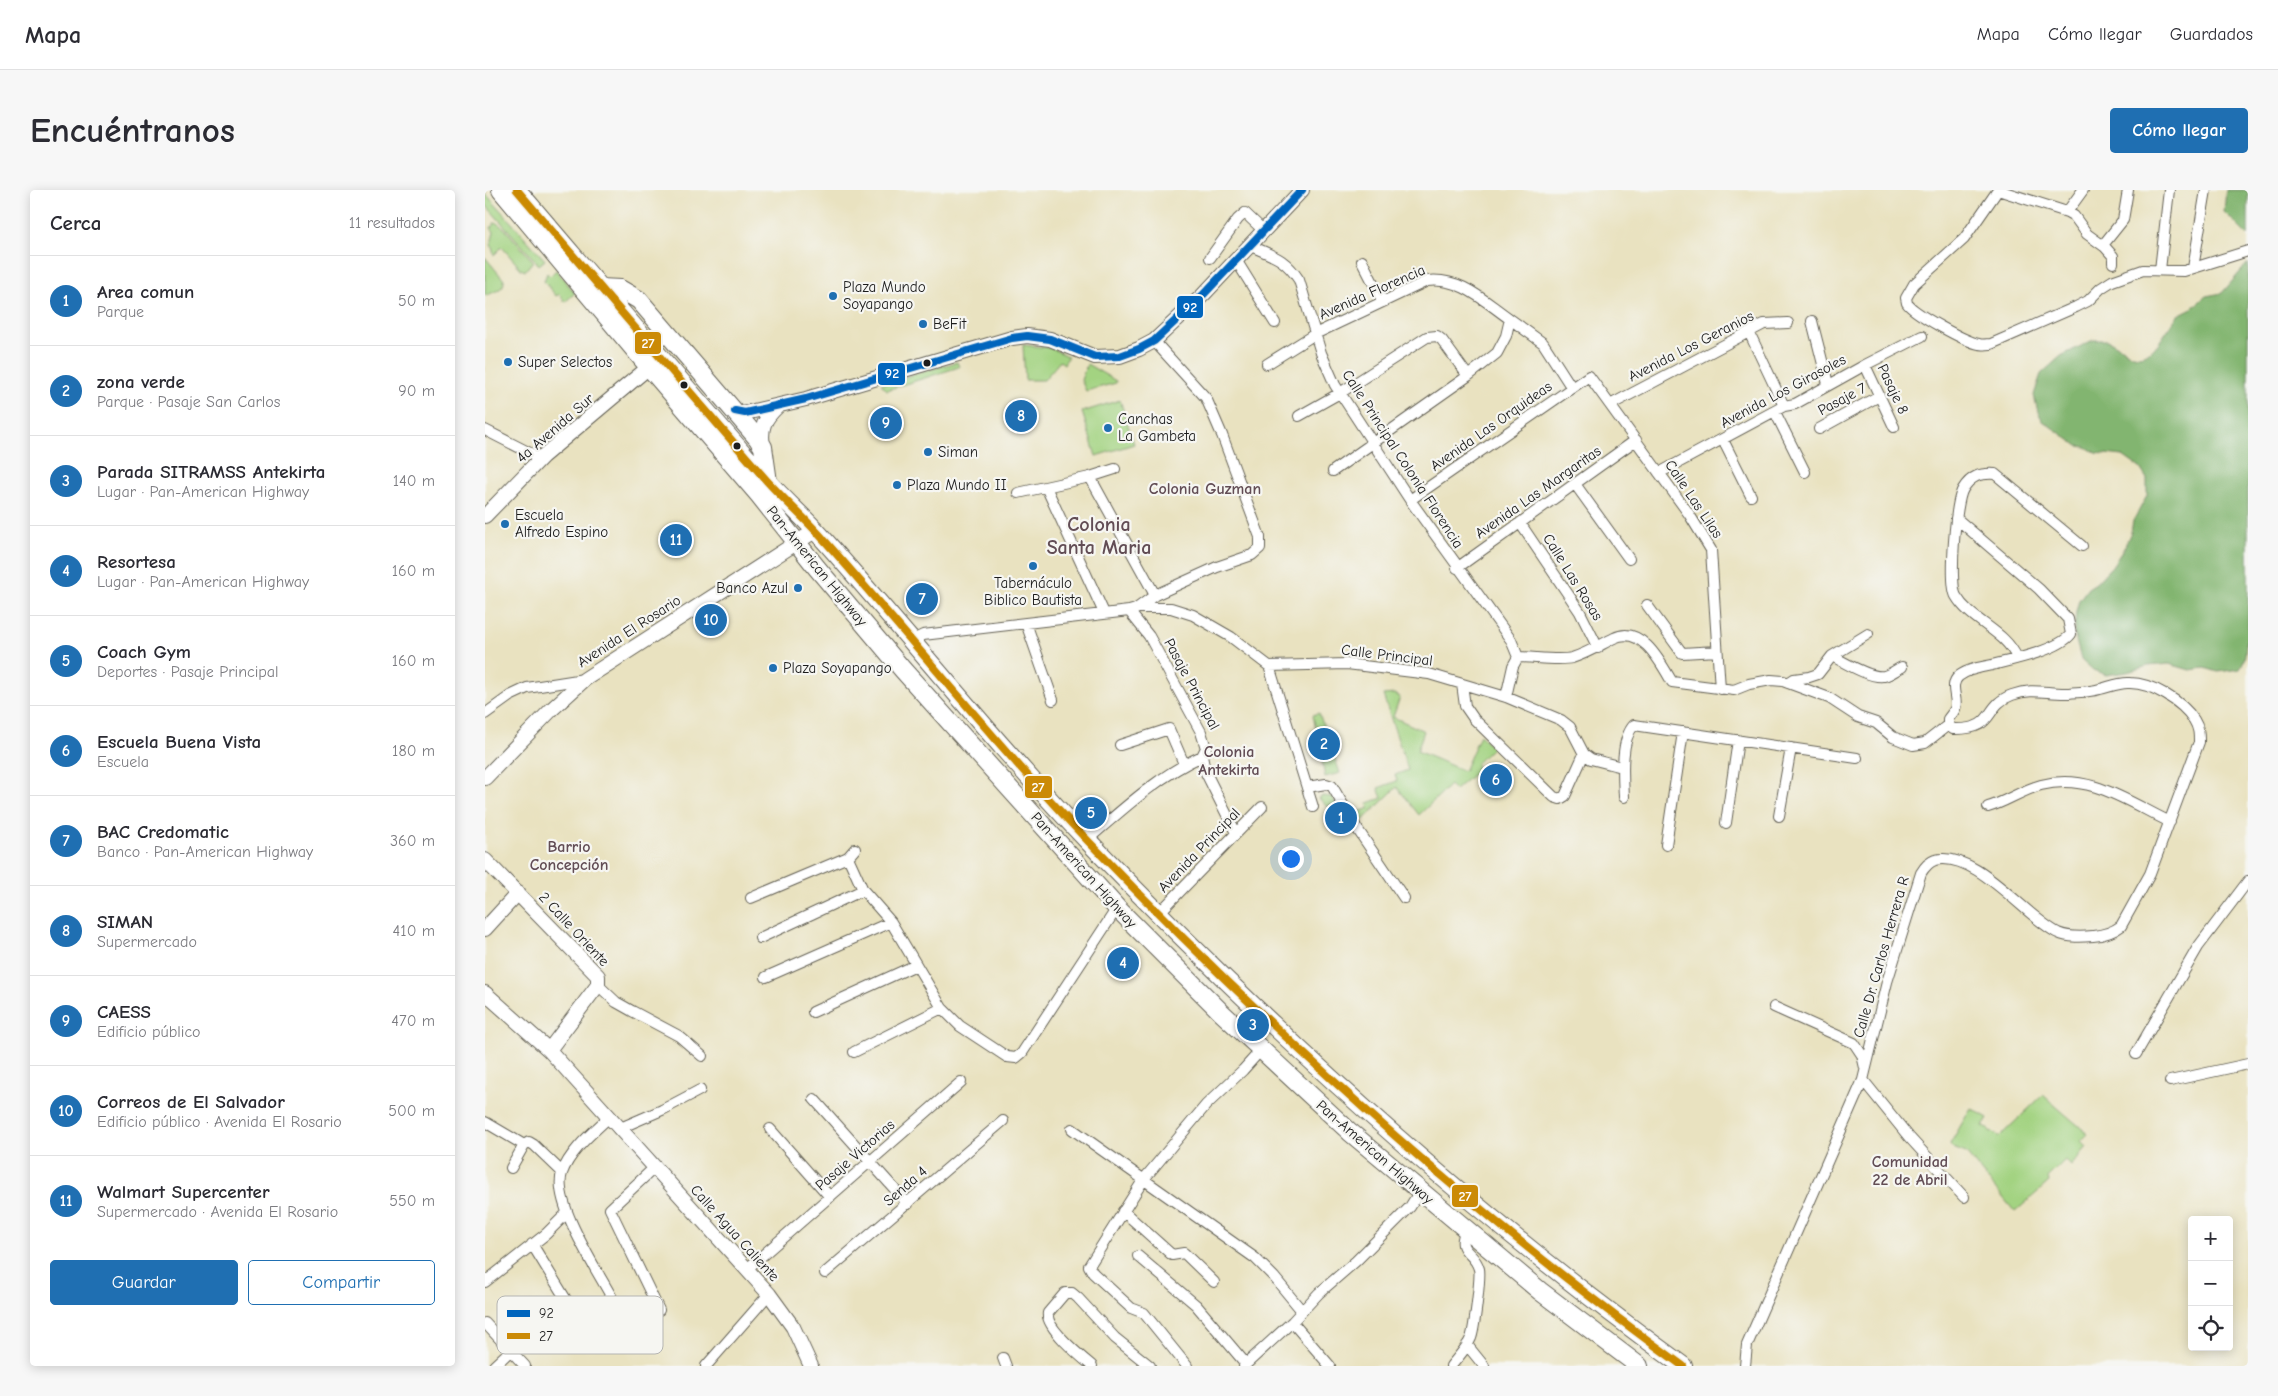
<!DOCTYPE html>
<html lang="es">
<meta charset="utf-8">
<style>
:root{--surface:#fff;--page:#f7f7f7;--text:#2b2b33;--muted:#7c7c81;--line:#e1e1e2;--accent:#1f6fb2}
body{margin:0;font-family:"Comic Neue",sans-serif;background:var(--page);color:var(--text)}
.controls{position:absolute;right:15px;bottom:15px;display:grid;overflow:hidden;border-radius:5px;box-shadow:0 2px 12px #0003}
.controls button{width:45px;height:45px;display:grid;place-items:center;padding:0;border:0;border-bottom:1px solid var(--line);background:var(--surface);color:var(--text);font:25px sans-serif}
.you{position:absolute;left:805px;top:668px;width:18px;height:18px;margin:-12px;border:4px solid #fff;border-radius:50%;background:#1a73e8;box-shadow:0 0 0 8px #1a73e833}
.badge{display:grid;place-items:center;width:32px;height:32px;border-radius:50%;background:var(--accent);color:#fff;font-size:16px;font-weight:700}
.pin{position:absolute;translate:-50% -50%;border:2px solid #fff;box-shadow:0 1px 5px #0006}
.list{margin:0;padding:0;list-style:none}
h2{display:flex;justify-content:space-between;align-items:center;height:65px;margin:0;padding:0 20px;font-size:21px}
h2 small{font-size:16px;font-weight:400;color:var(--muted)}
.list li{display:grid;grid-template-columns:32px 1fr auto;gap:15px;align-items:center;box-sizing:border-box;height:90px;padding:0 20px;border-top:1px solid var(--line)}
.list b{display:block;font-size:19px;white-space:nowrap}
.list p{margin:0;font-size:16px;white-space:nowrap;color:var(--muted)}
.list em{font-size:16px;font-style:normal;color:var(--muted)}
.actions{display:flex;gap:10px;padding:15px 20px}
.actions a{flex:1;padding:11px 0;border:1px solid var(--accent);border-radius:5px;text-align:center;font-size:18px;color:var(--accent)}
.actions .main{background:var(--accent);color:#fff}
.icon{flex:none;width:28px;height:28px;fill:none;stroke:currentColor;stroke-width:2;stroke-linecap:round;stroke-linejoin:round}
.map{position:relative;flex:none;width:1763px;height:1176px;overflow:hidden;border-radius:5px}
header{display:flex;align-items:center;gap:30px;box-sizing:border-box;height:70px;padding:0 25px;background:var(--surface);border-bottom:1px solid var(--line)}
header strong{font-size:24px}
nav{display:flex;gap:28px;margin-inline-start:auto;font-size:18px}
.intro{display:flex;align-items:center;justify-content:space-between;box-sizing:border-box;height:120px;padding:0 30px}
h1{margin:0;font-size:35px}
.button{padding:12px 22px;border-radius:5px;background:var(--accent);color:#fff;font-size:18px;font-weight:700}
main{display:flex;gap:30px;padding:0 30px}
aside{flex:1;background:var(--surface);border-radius:5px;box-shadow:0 2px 12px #0003}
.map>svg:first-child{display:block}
.green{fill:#a3d381;stroke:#60784e}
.forest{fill:#82b56f;stroke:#4f6846}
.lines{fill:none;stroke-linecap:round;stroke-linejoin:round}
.street-casing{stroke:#646155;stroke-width:12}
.secondary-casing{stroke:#646155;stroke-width:16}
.highway-casing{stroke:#646155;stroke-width:20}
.street{stroke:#fff;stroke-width:10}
.secondary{stroke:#fff;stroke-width:14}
.highway{stroke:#fff;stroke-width:18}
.bus-1-casing{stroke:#f6f6f2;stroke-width:11}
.bus-2-casing{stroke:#f6f6f2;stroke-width:11}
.bus-1{stroke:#0065bd;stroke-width:8}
.bus-2{stroke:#cb8a06;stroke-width:8}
.poi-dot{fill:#1f6fb2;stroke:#f6f6f2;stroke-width:2}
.bus-dot{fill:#1c1c1c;stroke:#f6f6f2;stroke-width:2}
.labels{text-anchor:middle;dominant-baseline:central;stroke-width:4.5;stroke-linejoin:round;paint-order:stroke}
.poi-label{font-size:15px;fill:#1c1c1c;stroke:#f6f6f2;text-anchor:start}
.street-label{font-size:15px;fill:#1c1c1c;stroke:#f6f6f2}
.neighbourhood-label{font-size:16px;font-weight:bold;fill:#624d55;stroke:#f6f6f2}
.district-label{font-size:20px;font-weight:bold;fill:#624d55;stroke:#f6f6f2}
.key{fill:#f6f6f2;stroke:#b5b5b2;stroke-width:1}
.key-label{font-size:14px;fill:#1c1c1c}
.line-badge{stroke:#f6f6f2;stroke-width:2}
.badge-label{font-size:14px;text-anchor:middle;font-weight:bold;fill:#fff}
</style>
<header>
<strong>Mapa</strong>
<nav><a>Mapa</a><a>Cómo llegar</a><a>Guardados</a></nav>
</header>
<div class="intro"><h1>Encuéntranos</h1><a class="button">Cómo llegar</a></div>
<main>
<aside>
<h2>Cerca<small>11 resultados</small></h2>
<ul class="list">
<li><span class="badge">1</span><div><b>Area comun</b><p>Parque</p></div><em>50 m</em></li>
<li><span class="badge">2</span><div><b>zona verde</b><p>Parque · Pasaje San Carlos</p></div><em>90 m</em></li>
<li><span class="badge">3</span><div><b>Parada SITRAMSS Antekirta</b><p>Lugar · Pan-American Highway</p></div><em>140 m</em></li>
<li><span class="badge">4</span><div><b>Resortesa</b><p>Lugar · Pan-American Highway</p></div><em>160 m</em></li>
<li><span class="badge">5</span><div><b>Coach Gym</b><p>Deportes · Pasaje Principal</p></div><em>160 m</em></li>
<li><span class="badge">6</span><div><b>Escuela Buena Vista</b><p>Escuela</p></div><em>180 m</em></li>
<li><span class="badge">7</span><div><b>BAC Credomatic</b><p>Banco · Pan-American Highway</p></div><em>360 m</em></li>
<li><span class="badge">8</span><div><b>SIMAN</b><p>Supermercado</p></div><em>410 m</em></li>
<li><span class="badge">9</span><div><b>CAESS</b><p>Edificio público</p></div><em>470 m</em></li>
<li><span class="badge">10</span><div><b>Correos de El Salvador</b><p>Edificio público · Avenida El Rosario</p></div><em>500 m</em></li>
<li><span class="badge">11</span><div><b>Walmart Supercenter</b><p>Supermercado · Avenida El Rosario</p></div><em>550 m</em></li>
</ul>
<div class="actions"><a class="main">Guardar</a><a>Compartir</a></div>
</aside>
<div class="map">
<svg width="1763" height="1176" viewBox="0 0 1763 1176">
<rect width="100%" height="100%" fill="#f6f6f2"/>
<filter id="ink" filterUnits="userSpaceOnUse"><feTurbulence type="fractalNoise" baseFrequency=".02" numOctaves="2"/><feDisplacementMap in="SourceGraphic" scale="10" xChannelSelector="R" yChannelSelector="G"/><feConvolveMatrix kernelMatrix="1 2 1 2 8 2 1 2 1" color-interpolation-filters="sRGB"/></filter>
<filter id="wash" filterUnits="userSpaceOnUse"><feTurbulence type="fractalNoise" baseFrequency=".0096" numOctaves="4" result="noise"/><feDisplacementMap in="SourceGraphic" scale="20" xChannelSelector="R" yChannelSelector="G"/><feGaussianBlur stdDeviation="1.12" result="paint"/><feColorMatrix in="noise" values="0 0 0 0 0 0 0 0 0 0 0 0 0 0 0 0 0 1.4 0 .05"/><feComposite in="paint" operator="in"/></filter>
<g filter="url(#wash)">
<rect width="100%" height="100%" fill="#e9e2c0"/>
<path class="green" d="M0,3L60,70L54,75L0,14Z
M10,32L19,38L48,71L40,81L36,79L17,57L9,65L6,54L9,42L6,38Z
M0,67L19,90C20,100 8,102 0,106Z
M71,80L90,103L80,112L75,104L71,106L59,91L62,83L65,86Z
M538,155L565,158L583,166L579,174L575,171L559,190H540Z
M472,172L474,177L402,200L396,194Z
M602,174L631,191V193L601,201L596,190Z
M635,210L649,254L611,266L597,222Z
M910,504L915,507L908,527L939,541L932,561L979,581L995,545L1008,557L992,573L991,582L970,600L965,595L934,625L912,597L873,635L869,624L884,618L883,613L897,608L893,598L912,591L910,585L923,580L898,505Z
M834,523L855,583L840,587L828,525Z
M837,606L847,607L865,639L861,642L846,615L842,617L834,608Z
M1558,905L1603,944L1596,951L1602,957L1586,976L1580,970L1563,987L1564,992L1530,1022L1481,963L1468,958L1465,954L1486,918L1503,928L1498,936L1514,947Z"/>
<path class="forest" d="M1741,0H1763V46L1739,22Z
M1763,73V442C1759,457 1763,464 1755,479L1733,482L1720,478L1705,480L1684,474L1663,476L1642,482L1621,485L1608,480L1596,469L1589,443L1591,422L1594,410L1603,398L1611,393L1627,376L1638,360L1646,342L1648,331L1662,306V289L1655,278L1638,266L1611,263L1601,257L1593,256L1558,231L1553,222L1549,205L1556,184L1576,166L1608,150H1623L1648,165L1655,166L1663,163L1673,154L1693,125L1707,118L1721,106L1737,103Z"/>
</g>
<g filter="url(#ink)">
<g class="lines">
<g class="street-casing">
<path id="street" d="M1582,22L1598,0
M1618,55L1638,30L1643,0
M766,56C788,66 800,68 814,90L836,163L850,195L925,310L1026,450L1033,467L1028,476L1021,507
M725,68L753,29L760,23L779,41
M751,70L790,133
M877,71L898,112
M1628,73V66L1620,57L1602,44L1589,26L1582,22L1513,0L1479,49L1429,94L1421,108L1422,113C1428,123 1481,152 1494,154C1498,155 1502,154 1506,154L1591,117L1603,111L1616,98L1627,91L1658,80L1699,81L1763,61
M1708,78L1721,0
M1675,80L1684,0
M1025,129L1058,153L1087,198
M1327,131L1343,194
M1264,142L1299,216
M782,174L830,144L942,91C976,87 999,111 1025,129L1021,146L1012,163L983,186L848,281
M1380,175L1409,237
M1125,215L1279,134L1303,133
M1290,222L1320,282
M814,226L855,203L942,147L952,146L957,150L983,186
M1334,239L1394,206
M0,240L49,265L58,266
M1238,250L1266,306
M1174,283L1299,216L1310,214L1380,175L1437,146
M605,287L670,405
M1090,294L1144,369
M561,297L619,423
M533,303L605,287L630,279
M925,310L1104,186L1204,324L1226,360L1235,499
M1035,333L1095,422L1113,458
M972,378L1151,250
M1162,415L1197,463L1232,461
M652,418H686L708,425L746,447L784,476L862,474L944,484L1021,507L1076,530L1085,537L1099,564L1106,569L1137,577
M541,433L568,510
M426,451L438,445L644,421L651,419L670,405L732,377L767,365L775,358V347L737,245L721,208L669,151
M1347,466C1359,472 1386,489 1399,486C1405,485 1412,479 1417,477
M1033,467C1048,467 1073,471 1087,468C1103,463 1115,455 1129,448C1156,434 1176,473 1187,492L1249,500L1264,494L1286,490L1298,491L1344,508L1373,527L1391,533L1408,547L1428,555L1440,553L1463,535
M1532,468C1520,440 1486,432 1471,406C1464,394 1470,312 1478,299C1486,286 1495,283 1510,284L1597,356
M784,476L828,617
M1303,493L1309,489L1324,487L1333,484L1347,466L1383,444
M977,494L980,516L989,529L1069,607L1075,609L1080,606L1099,564
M0,524L25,506L42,498L99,489
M1463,535V529C1465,526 1468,523 1470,519C1474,509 1463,495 1474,486C1483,479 1496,477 1507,475C1527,470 1574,460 1586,444L1583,429L1554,399L1471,328
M635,555L684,539L699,574
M717,566L720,581L751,643
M822,597L841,594L847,596L871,637L919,708
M1139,607C1138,587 1135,550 1149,535L1372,568
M1503,617C1521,612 1537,600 1556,595C1604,582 1643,612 1685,632
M1294,626L1306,558
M1241,633L1253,550
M602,650C638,619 673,586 717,566L721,558L716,542L664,446L644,421
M1181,655L1198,542
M370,659L363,667L378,700L406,732L457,818L475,836L522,867L531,868L537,863L632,718
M266,708L363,667
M674,723L777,617
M275,748L378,700
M281,787L406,732
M113,795L131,812L147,821L194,846L217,866
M1289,817L1369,853L1377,865L1380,878
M328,822L431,775
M369,862L457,818
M1651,864L1713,757L1763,691
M1378,890L1424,947L1479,1007
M1685,891L1763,874
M329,909L423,1014
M0,932L39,955
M133,939L177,920L215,900
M285,939L345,1007
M587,939L770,1068L789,1087L817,1121
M26,978L39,955L44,952L49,955L77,982
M169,978L125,1019L174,1120
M638,1021L687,1065L699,1063L729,1092
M47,1054L99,1139C111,1132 131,1125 127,1108C112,1080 67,1012 77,983C85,961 107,943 123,928
M653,1066L711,1115L761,1174
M262,1079L476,892
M340,1083L518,931
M0,1092L61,1044L82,1023
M807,1132L845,1176
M0,1133L40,1176
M982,1155L999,1176
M518,1168L521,1176
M9,1176L25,1161
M221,1176L284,1104
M607,1176C595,1166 560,1137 563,1123L580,1103H587L593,1108L630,1148L665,1176
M702,1176L659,1123L646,1118L608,1083L604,1076L659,989L721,915L758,880L776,860
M759,1176L807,1132L834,1103L871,1071L925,1017L935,1001
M966,1176C973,1167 982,1158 986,1148C989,1141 996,1086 994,1079C989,1060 970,1063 981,1040
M1260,1176L1262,1155L1378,890L1402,792L1436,683C1439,678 1444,672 1450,670C1491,660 1539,726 1573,743C1584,748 1597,747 1608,746C1619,745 1627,743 1636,736L1665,684L1714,552C1714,544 1714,538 1709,530C1698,512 1667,493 1645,493C1635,492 1624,497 1615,499C1605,502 1594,502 1584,503C1562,504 1548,497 1527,505C1497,516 1513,540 1468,539L1463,535"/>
</g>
<g class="secondary-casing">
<path id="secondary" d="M250,221L260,223L321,209L527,148L542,146L565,149L610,167L635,166L654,159L669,151L718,105L817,0
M278,257C275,237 279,229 293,216
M0,326L58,266L164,177
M0,588L66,520L100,489L325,344
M0,670L113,786V795L64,860
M0,739L33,703
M0,803L64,860L284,1104L308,1137L326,1176"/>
</g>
<g class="highway-casing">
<path id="highway" d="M16,0L164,177L274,305L332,378L418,480L632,718L737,823L865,942L1055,1101L1154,1176
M32,0C115,97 198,195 282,291C301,312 322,330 340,351C429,451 512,556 604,652C787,843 983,1021 1198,1176
M116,98L135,99L154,110L273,249L278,257L283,292"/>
</g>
<use href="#street" class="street"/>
<use href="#secondary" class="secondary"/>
<use href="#highway" class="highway"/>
<g class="bus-1-casing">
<path id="bus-1" d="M250,221L260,223L321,209L527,148L542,146L565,149L610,167L635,166L654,159L669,151L718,105L817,0"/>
</g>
<g class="bus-2-casing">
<path id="bus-2" d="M32,0C115,97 198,195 282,291C301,312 322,330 340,351C429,451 512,556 604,652C787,843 983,1021 1198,1176"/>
</g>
<use href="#bus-1" class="bus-1"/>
<use href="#bus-2" class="bus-2"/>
</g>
</g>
<g class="poi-dot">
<circle cx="348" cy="106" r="5"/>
<circle cx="438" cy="134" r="5"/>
<circle cx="23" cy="172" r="5"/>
<circle cx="623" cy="238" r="5"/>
<circle cx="443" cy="262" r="5"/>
<circle cx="412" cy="295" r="5"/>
<circle cx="20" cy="334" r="5"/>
<circle cx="548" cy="376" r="5"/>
<circle cx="313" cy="398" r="5"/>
<circle cx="288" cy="478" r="5"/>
</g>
<g class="bus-dot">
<circle cx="442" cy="173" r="4.5"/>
<circle cx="199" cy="195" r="4.5"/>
<circle cx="252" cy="256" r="4.5"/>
</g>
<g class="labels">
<g class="poi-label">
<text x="358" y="97">Plaza Mundo<tspan x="358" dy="17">Soyapango</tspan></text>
<text x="448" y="134">BeFit</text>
<text x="33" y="172">Super Selectos</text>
<text x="633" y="229">Canchas<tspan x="633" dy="17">La Gambeta</tspan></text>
<text x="453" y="262">Siman</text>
<text x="422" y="295">Plaza Mundo II</text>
<text x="30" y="325">Escuela<tspan x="30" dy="17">Alfredo Espino</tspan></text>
<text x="548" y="393" text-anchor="middle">Tabernáculo<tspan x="548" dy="17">Biblico Bautista</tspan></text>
<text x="303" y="398" text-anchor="end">Banco Azul</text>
<text x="298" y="478">Plaza Soyapango</text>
</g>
<g class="street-label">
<text transform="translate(887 102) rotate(-24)">Avenida Florencia</text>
<text transform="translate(1206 156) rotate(-27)">Avenida Los Geranios</text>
<text transform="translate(1408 199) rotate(65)">Pasaje 8</text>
<text transform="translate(1298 201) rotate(-28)">Avenida Los Girasoles</text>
<text transform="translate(1357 209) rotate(-28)">Pasaje 7</text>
<text transform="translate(1006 236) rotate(-35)">Avenida Las Orquideas</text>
<text transform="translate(70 238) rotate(-41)">4a Avenida Sur</text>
<text transform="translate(918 269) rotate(57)">Calle Principal Colonia Florencia</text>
<text transform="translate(1053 302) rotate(-35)">Avenida Las Margaritas</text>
<text transform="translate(1209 309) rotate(56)">Calle Las Lilas</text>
<text transform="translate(332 376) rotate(51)">Pan-American Highway</text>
<text transform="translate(1088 387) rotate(58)">Calle Las Rosas</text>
<text transform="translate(144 441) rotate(-33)">Avenida El Rosario</text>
<text transform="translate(902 465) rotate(7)">Calle Principal</text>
<text transform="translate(707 494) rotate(62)">Pasaje Principal</text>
<text transform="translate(714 660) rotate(-46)">Avenida Principal</text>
<text transform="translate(599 680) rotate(48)">Pan-American Highway</text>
<text transform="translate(89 739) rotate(47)">2 Calle Oriente</text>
<text transform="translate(1396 767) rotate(-74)">Calle Dr. Carlos Herrera R</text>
<text transform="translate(890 962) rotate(41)">Pan-American Highway</text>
<text transform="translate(370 965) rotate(-41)">Pasaje Victorias</text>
<text transform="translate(420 996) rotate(-41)">Senda 4</text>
<text transform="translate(250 1043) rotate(48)">Calle Agua Caliente</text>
</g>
<g class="neighbourhood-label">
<text x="720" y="299">Colonia Guzman</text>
<text x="744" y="562">Colonia<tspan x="744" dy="18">Antekirta</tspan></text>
<text x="84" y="657">Barrio<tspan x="84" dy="18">Concepción</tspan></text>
<text x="1425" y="972">Comunidad<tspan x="1425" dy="18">22 de Abril</tspan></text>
</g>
<g class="district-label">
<text x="614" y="334">Colonia<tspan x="614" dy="23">Santa Maria</tspan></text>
</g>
</g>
<rect x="12" y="1106" width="166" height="58" rx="8" class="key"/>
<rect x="22" y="1120" width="23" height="7" fill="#0065bd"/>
<rect x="22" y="1143" width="23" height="6" fill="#cb8a06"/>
<g class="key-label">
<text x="54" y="1128">92</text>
<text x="54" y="1151">27</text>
</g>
<g class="line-badge">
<rect x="691" y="105" width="28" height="24" rx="5" fill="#0065bd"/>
<rect x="149" y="141" width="28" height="24" rx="5" fill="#cb8a06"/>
<rect x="392" y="172" width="29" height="24" rx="5" fill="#0065bd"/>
<rect x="539" y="585" width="29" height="24" rx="5" fill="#cb8a06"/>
<rect x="966" y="994" width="28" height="24" rx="5" fill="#cb8a06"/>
</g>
<g class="badge-label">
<text x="705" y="122">92</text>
<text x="163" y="158">27</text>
<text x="407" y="188">92</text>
<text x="553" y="602">27</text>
<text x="980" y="1011">27</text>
</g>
</svg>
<div class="controls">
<button>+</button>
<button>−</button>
<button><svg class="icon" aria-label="locate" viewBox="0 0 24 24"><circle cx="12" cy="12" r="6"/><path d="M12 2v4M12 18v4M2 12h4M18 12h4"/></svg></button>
</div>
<div class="you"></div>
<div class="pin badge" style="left:856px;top:628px">1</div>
<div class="pin badge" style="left:839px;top:554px">2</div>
<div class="pin badge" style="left:768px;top:835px">3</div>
<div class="pin badge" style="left:638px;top:773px">4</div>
<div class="pin badge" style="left:606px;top:623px">5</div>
<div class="pin badge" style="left:1011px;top:590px">6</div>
<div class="pin badge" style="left:437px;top:409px">7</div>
<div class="pin badge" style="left:536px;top:226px">8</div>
<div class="pin badge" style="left:401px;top:233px">9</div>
<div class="pin badge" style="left:226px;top:430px">10</div>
<div class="pin badge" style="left:191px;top:350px">11</div>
</div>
</main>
